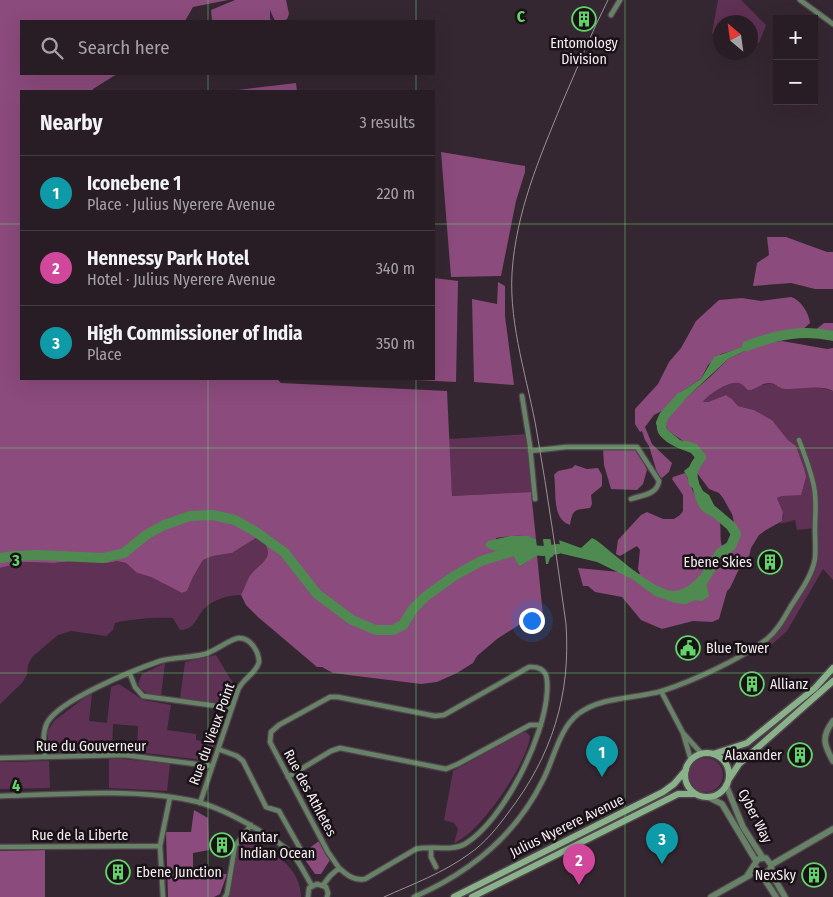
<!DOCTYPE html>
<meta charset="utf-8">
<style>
:root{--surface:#281d25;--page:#342a32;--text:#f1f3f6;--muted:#a5a2a7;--line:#443b42;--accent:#62d469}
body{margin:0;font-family:"Fira Sans Condensed",sans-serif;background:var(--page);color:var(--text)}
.controls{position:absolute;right:15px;top:15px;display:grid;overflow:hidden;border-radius:0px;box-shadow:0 5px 20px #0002}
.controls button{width:45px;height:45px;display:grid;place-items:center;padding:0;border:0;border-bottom:1px solid var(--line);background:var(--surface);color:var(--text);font:25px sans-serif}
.compass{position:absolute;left:713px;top:15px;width:45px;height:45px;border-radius:50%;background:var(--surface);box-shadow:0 5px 20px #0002;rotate:331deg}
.you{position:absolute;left:531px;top:620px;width:18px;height:18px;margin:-12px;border:4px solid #fff;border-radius:50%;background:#1a73e8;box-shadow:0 0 0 8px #1a73e833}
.badge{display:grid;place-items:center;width:32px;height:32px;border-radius:50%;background:var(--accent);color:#fff;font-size:16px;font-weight:700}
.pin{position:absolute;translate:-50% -41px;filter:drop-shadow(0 1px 2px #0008)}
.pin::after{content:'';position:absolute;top:26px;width:18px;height:15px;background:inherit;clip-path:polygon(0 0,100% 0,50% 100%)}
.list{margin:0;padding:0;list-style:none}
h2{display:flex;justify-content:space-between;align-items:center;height:65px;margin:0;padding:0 20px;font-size:21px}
h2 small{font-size:16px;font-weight:400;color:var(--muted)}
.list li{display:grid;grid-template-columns:32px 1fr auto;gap:15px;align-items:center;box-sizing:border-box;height:75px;padding:0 20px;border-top:1px solid var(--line)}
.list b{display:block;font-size:19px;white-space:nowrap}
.list p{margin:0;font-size:16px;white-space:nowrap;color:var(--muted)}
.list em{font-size:16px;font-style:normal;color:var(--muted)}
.icon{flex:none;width:28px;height:28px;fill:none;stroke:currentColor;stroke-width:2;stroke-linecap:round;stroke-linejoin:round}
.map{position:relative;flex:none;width:833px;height:897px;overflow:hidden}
.search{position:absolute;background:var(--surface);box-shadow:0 5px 20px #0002;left:20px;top:20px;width:415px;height:55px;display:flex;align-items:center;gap:12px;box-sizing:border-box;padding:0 18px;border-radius:0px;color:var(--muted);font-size:19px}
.panel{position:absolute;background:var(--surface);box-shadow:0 5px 20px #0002;left:20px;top:90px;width:415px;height:290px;border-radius:0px}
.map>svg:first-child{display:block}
.green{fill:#5f3154}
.forest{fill:#8b4b7c}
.water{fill:#4f8b51}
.pier{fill:#352731}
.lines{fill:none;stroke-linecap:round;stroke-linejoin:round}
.river{stroke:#4f8b51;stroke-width:10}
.minor-casing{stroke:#50434c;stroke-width:7}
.tertiary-casing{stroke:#50434c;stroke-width:8}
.secondary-casing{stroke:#50434c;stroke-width:9}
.minor{stroke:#688268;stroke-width:4.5}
.tertiary{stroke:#688268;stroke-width:5.5}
.secondary{stroke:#8ab28a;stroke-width:6}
.tram{stroke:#9a8f97;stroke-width:1}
.grid{fill:none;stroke:#62d469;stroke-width:1;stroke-opacity:0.55}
.labels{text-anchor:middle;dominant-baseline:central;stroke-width:5;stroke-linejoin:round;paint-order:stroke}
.poi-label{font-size:14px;fill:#f7eef4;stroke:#181216;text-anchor:start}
.street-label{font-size:14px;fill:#f7eef4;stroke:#181216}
.grid-label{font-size:16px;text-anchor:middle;font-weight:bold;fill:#62d469;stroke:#181216;stroke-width:5;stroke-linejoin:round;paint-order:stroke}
</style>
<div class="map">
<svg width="833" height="897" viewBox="0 0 833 897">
<rect width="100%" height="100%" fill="#352731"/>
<path class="green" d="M718,0H741L766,25L759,43L751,42L750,22H720V35L712,33Z
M736,382L763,385L772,383L780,388L785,389L818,387L833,391V580L823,569L787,631L768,648L766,639C783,623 810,583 814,560C816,550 815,538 815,528L797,530L795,520L779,524C788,517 781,507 777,498L782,496L804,468L796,446L788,440L772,420L754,410L738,406L732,399L726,395L708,402H703C709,391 725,386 736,382Z
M528,434L531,492L452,496L449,439Z
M256,538H261C278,559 259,562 249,577C246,583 244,589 241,595C229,595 214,599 205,608C196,617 195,630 180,630L173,618C159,617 128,619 115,623L113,630L106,636L71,631L58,635L32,657L28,665L27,675L22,683L0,704V568L24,562L54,563L73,561L108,563L117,561L126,563L137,573L151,577L182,593L187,591L193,577L203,560L213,556L232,553Z
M216,655L234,685L231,696L220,703L180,698L185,662Z
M165,663L161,696C151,694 143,694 138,684L142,674Z
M119,684L143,700L171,705L167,730L196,734V740L215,744L211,753L202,760L137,752L138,726L113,724L112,751L56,752L48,745V731L54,721L88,695L92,694L89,721L107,723L111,687Z
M526,732L530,736C528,762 480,834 454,843L458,829L454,823L444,820L453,771L521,733Z
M689 775a17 17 0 1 1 34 0a17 17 0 1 1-34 0Z
M109,759H124L170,764L167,791L109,788Z
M49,761L50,788L0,789V762Z
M246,839C270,850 301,866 301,897H229L237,849Z"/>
<path class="forest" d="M0,0H228L193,7L185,21H21V74H117L93,89V91H21V379H277L281,383L447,391L452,496L531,492L536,539C523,534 510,536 496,538L498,551C511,550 515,556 519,567L537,555L544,626L528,619L497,639L477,656L473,663L457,673L437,682L421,684L333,673L322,667H317L258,617L246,605L241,595C244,589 246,583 249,577C259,562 278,559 261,538H256L232,553L213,556L203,560L193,577L187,591L182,593L151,577L137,573L126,563L117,561L108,563L73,561L54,563L24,562L0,568Z
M235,0H286L289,14L287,19L283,21H275L270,10V19L272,21H212L211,10Z
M296,83L297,91H229Z
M441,152L525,166V172L516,201L501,276L451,277Z
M767,237H786L827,252H833V289H815L791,283L753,286L757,263L769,255Z
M434,278L458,281L456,382L415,380L434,379Z
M498,282L505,286V316L514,385L474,382L472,299L497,304Z
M791,297C801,300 809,313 810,323L800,332L774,334L738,349L721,354L708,365L701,379L682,391L672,406L654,415L645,427L652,444L672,463L669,472L662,478L658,476L649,446L645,440L642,431L640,432L635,424V409L658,384L669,362L681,348L696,321L719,300L742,298L761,301Z
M824,323H833V337L820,338L814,331Z
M782,341L827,349L833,348V391C819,384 801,390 785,389C779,389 776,384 771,383C762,382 756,390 748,390C745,387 742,383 738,383C730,381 708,394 703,402H708L726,395L732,399L738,406L754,410L772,420L788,440L796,446L804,468L806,477L801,495L782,496L777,498L783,512L782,521L766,530L759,535L751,548L749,557L740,567L730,588L727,591L719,619L712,622L693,621L662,629L641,620L622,597L595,592L588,586H583L578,568L640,574L638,569L640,550L637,546L620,556L616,554L618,540L641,515L647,512L663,519H674L680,515L683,511V495L672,479L673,477L685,473C692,486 695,501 705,512C708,515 715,516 719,519C722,528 719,537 722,546L726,544L735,527L732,514L723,498L719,493L709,489L691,465L698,453C689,443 677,438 667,429L665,422L679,404L711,376L728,359L761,343Z
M603,448H637L647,470L643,484L637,490L611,489L604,465Z
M575,465L587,469L598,468L602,475V486L591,495L592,504L590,508C574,510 573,509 570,525C551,519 557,491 554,475L558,471L572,468Z
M194,810L208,818L209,850L193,853V873L227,874L220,894L214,897H168L166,832H191Z
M319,841L330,860L321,874H315L301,854Z
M45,850V897H0V851Z"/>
<path class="water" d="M759,341L761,343L728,359L683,401L672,406L682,391L701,379L714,357Z
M668,410L670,414L665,422L667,429L680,440L697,444L699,449L698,453C686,453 654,441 657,425C658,420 663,415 665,411Z
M689,467L691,468L703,491L709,495L715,507L720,513L721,518L719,519C715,516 708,516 704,512C696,506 695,495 692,486C690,481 686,476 684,471Z
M510,536H528L536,539L538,555L519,567C508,539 498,559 485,545L488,541Z
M592,538L596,540C612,552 655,592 674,591C688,590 697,578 706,569L711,570L706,582L709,596L702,601L694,600L686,604L676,603L655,596L632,579L597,562L559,553L550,558L548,564H546L543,539H556L581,548Z"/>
<path class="pier" d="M550,537L559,538L561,556L554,559Z"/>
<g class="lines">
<path class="river" d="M747,346C775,335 803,329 833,336
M661,423L664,416L681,397
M687,446L694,449L701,457C695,466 690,471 694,483
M0,558L13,556L38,555L103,558L124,553L146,535L164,525L190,516L213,515L235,520L256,532L284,552L317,594L352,620L376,630H393L403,625L413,609L426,596L454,576L481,561L520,549L543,551L558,549
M703,581L720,553L731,546L736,534L731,526L712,510"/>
<g class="minor-casing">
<path id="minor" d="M800,0L833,24
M611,15L620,0
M522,396L530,446L535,499
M530,451L566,447H637L659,481C657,495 642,495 631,499
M130,674L135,687L143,696L232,708
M661,691L683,733L691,760
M684,734L702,754
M218,749L237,756L243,761L266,807L279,811L301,850
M45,757C44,746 42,734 47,723C59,700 134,670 160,661C174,657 190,658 205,654C215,651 232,638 239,638C251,638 259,652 259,662C256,674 243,678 238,690L200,803
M0,758L124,755L212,766
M288,777L331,751L340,748L446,769L458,764L530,725H541
M0,796C62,795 138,787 198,802C220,808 242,820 260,831C272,839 285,845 294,856C301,865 306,876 312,886
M0,847L160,846
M431,848V857L436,867
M323,885L330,876L339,868L328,852L270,742L271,732L279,725L330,697H338L435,716L444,715L529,667C548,666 548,678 547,693C544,738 504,820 465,844C451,852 431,845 416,849L365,879C354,881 347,875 339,868
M163,897L160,846L170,797
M225,897L227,894L235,846L251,825
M308,897L309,888L317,884L326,887L328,893L327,897
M414,897C469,873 516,835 543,780C554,759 559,729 578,714C602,696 635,699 662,691C693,681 741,659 767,639C778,630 784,618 791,606C800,592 812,576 815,559C816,549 815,539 815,529C815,515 817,501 814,487C811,471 805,456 799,440"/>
</g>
<g class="tertiary-casing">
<path id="tertiary" d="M833,721C821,737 824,745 833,761
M726,785L743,827L763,858
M708,797L722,804L756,861
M771,865L833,829
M771,867L774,878L785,897
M761,874L776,897
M747,876L758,859L766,858L771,865L770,870L763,874L759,873L755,866
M711,897L750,875"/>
</g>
<g class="secondary-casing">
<path id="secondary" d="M685 775a22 22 0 1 1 44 0a22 22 0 1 1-44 0Z
M713,754L747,743L815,688L833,668
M729,779L739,764L833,681
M454,897L663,792L674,784L686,770
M472,897L678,794H696"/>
</g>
<use href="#minor" class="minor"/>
<use href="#tertiary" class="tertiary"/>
<use href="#secondary" class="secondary"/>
<path class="tram" d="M384,897C413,884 443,873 469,854C485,843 497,828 508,813C552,756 571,695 566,624C557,560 548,496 537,433C528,380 509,327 512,273C516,212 539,159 562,103C577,69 591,33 608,0"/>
</g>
<path class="grid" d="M208,0V21M416,0V21M625,0V897M208,74V91M416,74V91M0,224H21M434,224H833M208,379V897M416,379V897M0,448H833M0,673H833"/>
<defs>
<g id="building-ring" transform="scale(1.25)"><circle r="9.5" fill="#181216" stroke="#62d469" stroke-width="1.5"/><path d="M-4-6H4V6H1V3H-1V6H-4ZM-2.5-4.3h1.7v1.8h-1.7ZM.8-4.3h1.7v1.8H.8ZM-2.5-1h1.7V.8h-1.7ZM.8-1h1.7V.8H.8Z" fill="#62d469"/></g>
<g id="civic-ring" transform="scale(1.25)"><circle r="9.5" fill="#181216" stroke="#62d469" stroke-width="1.5"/><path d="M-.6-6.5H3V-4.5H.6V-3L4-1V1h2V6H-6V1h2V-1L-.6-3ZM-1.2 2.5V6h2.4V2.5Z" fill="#62d469"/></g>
</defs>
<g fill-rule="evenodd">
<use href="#building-ring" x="584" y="19"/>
<use href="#building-ring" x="770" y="562"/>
<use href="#civic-ring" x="688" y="648"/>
<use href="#building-ring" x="752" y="684"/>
<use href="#building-ring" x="800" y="755"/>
<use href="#building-ring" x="222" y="845"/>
<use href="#building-ring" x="118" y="872"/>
<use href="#building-ring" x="814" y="875"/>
</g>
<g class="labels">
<g class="poi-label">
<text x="584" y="43" text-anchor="middle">Entomology<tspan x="584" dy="16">Division</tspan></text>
<text x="752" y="562" text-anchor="end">Ebene Skies</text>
<text x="706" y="648">Blue Tower</text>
<text x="770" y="684">Allianz</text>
<text x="782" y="755" text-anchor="end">Alaxander</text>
<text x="240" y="837">Kantar<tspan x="240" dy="16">Indian Ocean</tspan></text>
<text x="136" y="872">Ebene Junction</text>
<text x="796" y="875" text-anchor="end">NexSky</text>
</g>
<g class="street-label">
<text transform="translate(212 734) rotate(-70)">Rue du Vieux Point</text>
<text x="91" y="746">Rue du Gouverneur</text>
<text transform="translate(310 793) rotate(62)">Rue des Athletes</text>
<text transform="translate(755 816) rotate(63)">Cyber Way</text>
<text transform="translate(567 826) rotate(-26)">Julius Nyerere Avenue</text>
<text x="80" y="835">Rue de la Liberte</text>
</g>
</g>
<g class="grid-label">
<text x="521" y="22">C</text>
<text x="16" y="566">3</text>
<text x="16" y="791">4</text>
</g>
</svg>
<div class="controls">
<button>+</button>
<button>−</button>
</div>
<svg class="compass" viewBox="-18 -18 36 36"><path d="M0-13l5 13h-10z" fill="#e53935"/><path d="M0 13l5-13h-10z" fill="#a5a2a7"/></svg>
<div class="you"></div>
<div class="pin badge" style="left:602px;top:777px;background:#0f9aa8">1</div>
<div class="pin badge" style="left:579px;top:885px;background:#d1479c">2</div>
<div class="pin badge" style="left:662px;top:864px;background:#0f9aa8">3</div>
<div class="search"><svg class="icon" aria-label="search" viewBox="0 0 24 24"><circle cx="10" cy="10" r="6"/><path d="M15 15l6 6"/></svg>Search here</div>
<section class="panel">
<h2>Nearby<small>3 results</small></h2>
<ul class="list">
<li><span class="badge" style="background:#0f9aa8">1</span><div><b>Iconebene 1</b><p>Place · Julius Nyerere Avenue</p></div><em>220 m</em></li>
<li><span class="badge" style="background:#d1479c">2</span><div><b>Hennessy Park Hotel</b><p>Hotel · Julius Nyerere Avenue</p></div><em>340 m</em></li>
<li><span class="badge" style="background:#0f9aa8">3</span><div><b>High Commissioner of India</b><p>Place</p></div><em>350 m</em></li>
</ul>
</section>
</div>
